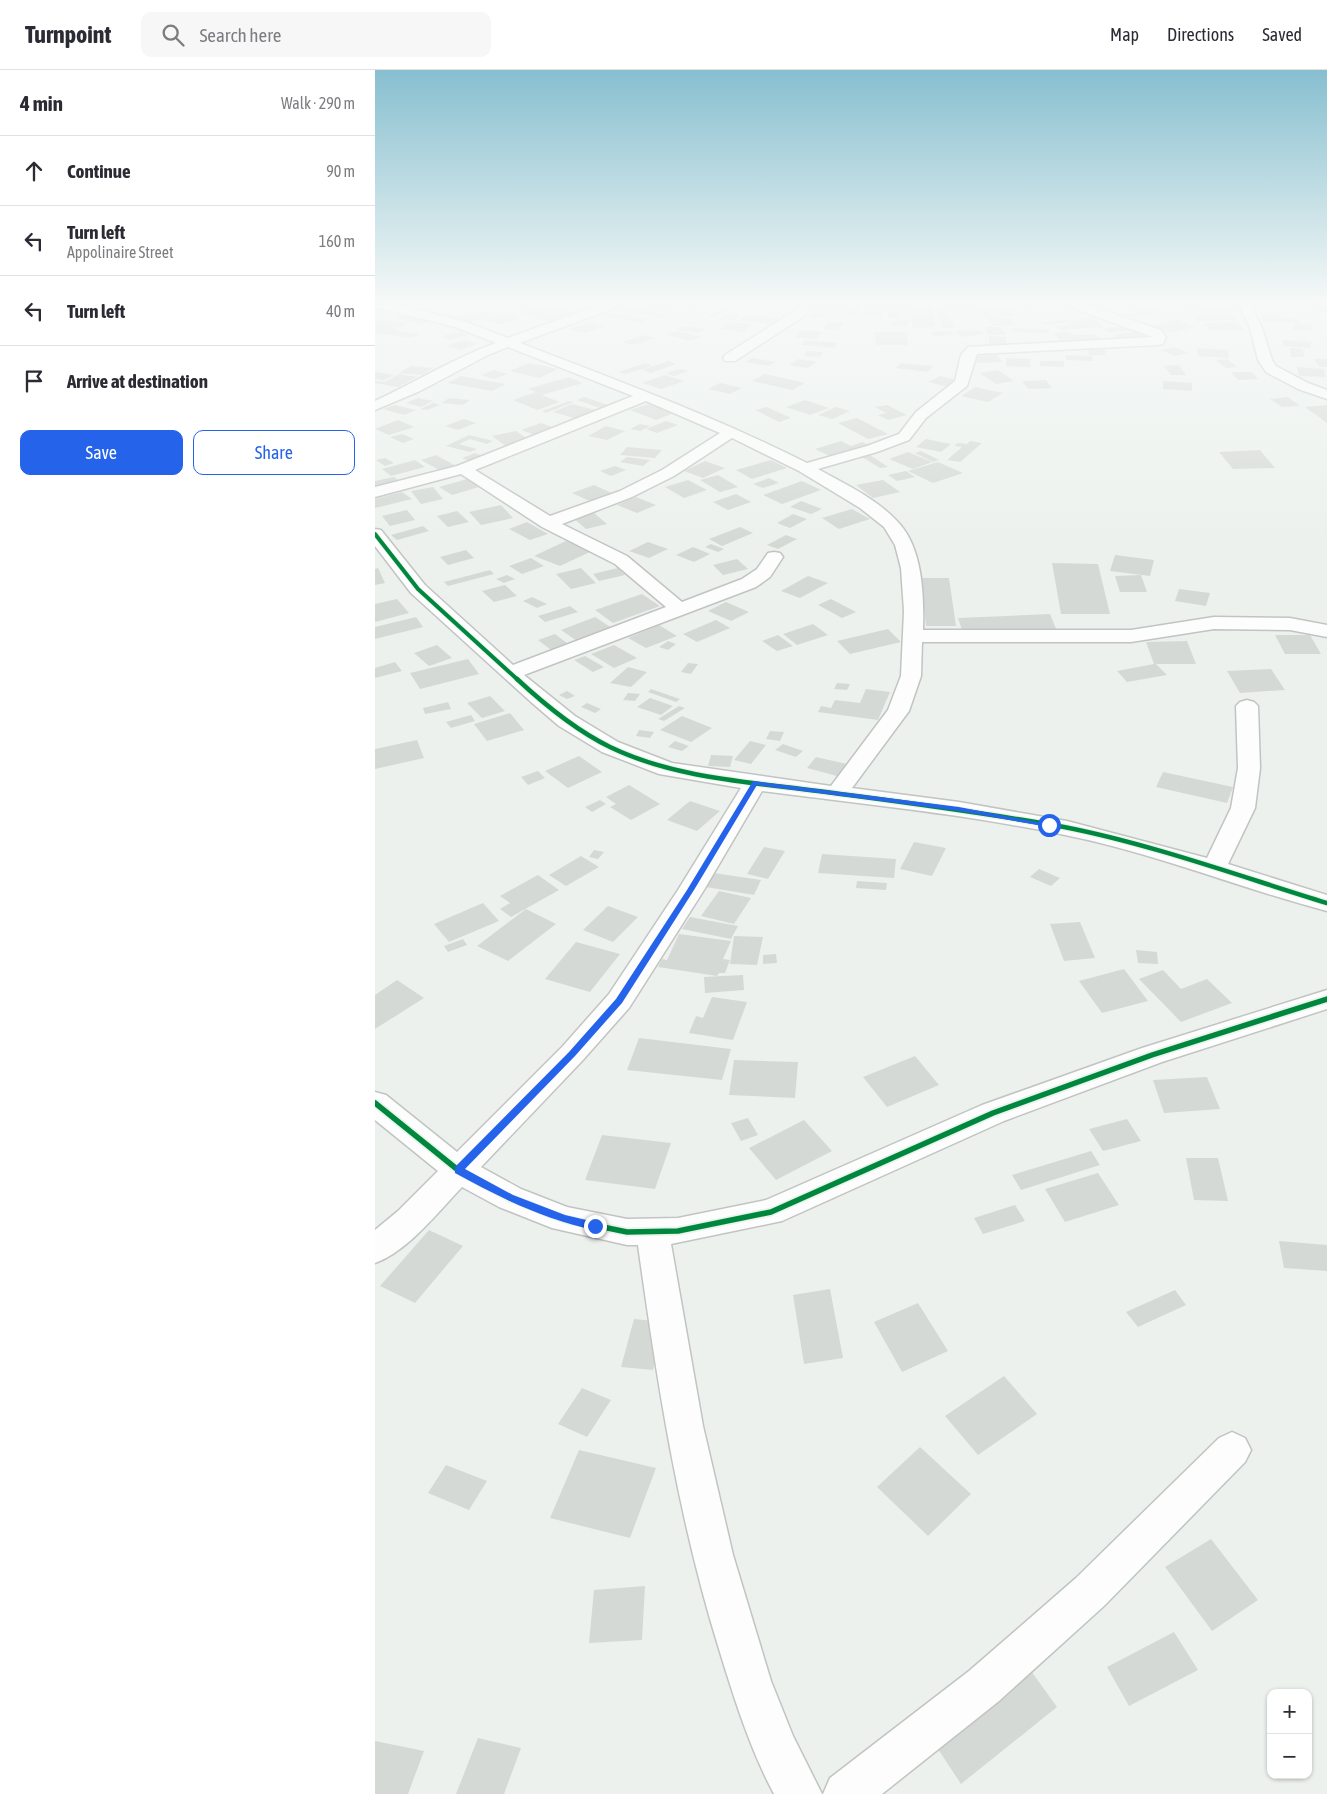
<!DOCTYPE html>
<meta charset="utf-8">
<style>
:root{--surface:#fff;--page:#f7f7f7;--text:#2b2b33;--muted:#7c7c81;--line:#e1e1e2;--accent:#2563eb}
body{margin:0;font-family:"Asap Condensed",sans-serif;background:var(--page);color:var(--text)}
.controls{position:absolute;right:15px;bottom:15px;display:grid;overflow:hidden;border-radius:10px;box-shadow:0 1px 4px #0004}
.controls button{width:45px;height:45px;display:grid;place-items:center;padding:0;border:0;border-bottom:1px solid var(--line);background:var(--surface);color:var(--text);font:25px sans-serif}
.stop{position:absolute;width:15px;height:15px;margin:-11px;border:4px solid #2563eb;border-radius:50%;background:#fff}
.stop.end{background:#2563eb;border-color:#fff;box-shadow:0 1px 5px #0008}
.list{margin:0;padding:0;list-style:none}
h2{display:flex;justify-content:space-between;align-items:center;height:65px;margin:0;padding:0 20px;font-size:21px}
h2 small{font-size:16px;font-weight:400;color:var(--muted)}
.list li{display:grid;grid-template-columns:32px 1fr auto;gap:15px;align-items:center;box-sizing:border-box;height:70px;padding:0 20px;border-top:1px solid var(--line)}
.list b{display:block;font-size:19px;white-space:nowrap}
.list p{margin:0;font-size:16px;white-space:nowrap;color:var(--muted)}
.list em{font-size:16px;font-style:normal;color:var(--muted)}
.actions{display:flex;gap:10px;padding:15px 20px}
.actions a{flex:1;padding:11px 0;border:1px solid var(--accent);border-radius:10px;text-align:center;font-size:18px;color:var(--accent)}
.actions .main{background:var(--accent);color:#fff}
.icon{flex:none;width:28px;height:28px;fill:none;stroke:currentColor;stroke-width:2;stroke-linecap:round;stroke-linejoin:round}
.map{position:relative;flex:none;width:952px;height:1724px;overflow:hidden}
header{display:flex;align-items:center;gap:30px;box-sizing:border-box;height:70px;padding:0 25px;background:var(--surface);border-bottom:1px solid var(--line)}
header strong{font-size:24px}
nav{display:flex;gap:28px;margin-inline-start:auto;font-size:18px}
.search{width:350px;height:45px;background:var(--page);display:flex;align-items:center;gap:12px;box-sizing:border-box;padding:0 18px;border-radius:10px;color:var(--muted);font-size:19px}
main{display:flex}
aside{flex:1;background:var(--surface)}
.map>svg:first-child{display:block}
.building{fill:#d5d9d6}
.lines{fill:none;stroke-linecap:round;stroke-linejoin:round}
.street-casing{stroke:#c1c4c2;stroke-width:3}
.highway-casing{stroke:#c1c4c2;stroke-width:2}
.street{fill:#fcfdfc;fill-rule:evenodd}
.highway{fill:#fcfdfc;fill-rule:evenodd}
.cycleway-far2-casing{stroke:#eaf3ed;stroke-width:5.5}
.cycleway-far1-casing{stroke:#eaf3ed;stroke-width:7}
.cycleway-casing{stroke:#eaf3ed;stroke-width:9}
.cycleway-far2{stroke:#00873e;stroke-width:4}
.cycleway-far1{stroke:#00873e;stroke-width:4.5}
.cycleway{stroke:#00873e;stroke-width:5.5}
.route{fill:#2563eb}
</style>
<header>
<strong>Turnpoint</strong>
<div class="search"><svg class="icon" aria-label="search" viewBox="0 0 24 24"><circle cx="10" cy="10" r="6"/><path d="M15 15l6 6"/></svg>Search here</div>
<nav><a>Map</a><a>Directions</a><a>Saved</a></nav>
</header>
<main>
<aside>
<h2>4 min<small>Walk · 290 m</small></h2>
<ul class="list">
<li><svg class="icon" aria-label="ahead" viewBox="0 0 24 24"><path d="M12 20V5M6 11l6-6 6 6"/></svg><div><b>Continue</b></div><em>90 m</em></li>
<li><svg class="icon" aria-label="left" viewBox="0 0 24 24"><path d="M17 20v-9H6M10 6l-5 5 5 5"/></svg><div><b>Turn left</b><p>Appolinaire Street</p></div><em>160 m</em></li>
<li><svg class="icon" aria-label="left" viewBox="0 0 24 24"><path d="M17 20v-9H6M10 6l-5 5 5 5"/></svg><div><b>Turn left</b></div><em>40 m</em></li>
<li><svg class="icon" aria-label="arrive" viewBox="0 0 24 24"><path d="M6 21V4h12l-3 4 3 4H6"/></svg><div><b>Arrive at destination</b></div></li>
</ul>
<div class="actions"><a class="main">Save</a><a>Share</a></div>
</aside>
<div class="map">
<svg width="952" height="1724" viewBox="0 0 952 1724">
<rect width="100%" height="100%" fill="#ecf1ee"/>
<path class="building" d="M270,231H290L302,234L288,239L264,233Z
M311,231H336V232L318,237L306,232Z
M372,231H416L412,236L370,233Z
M511,231H528L529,235H513Z
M638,231H654L661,235L647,237Z
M835,231H858V243L822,241V235H835Z
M534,232H556L561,257L538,258Z
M595,232L602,237L576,240L569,234Z
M809,232L817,233V239H809Z
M483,233L484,236L454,237V234Z
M488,233H507L508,237H489Z
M167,235L198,243L175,251L144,243Z
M770,235L786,243L755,247L749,244L763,242L754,237Z
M941,235H952V242L942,241Z
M559,236H569L579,258H568Z
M255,238L293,245L286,248L260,243L255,244L244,242Z
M471,238H485L483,245L469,244Z
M348,239L354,240L337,248L331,247Z
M603,239H612L620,248H611Z
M619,239H636L640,246H623Z
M106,241L119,246L94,252L81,247Z
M438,241H453L449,248L434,247Z
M490,241H508L506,247L489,246Z
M513,241H526V248H513Z
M32,243L61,250L46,254L18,248Z
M130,243L146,247L125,255L109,250Z
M235,243L274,249L267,253L228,246Z
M887,243L904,244V248L923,249L924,253L887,251Z
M350,244L363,245L358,251L345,250Z
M818,244H855L861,250L823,251Z
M370,245L403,248L396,254L363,251Z
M636,248L642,255L619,256L613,249Z
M719,248L729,257L685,260L681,256L695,255L693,253L669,255L666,252Z
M7,249L34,253L19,260L45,264L37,268L0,263V253Z
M519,249L535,250L532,257L516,256Z
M802,250L821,257L796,263L777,256Z
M214,252L230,256L210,263L194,259Z
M353,252L377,254L369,262L344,259Z
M453,252L469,253L464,260L448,259Z
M862,252L869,260L836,261L828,253Z
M919,253L936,255V261L918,260Z
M308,256L330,259L323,263L301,260Z
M750,256L758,260L735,263L728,259Z
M610,257H627L630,265H613Z
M637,258L674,260L673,263L637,262Z
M603,259L610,264L587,267L580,261Z
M426,260L447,262L441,269L420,267Z
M300,261L326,267L316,271L291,265Z
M576,261L578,265L558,266L556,262Z
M763,261L770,265L744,269L737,265Z
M85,262L93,265L75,270L67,266Z
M500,262H532L533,275H501Z
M693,262L697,265L719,264L726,270L688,272L678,263Z
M268,265L280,268L259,275L247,272Z
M614,266L631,267V275H614Z
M89,270L102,274L85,280L72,276Z
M430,270L463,273L459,278L426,275Z
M908,270L936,272V278L908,276Z
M800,277L813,283L799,286L786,280Z
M822,278L853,280L854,288L823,286Z
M915,278L928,279L929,287H916Z
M714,280H730V285H714Z
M432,281L448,282L445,287L429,286Z
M622,285L627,292L603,293L598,286Z
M691,285L717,286L718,291L691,290Z
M377,288L401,292L394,296L370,292Z
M631,288L655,289V297L631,296Z
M424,289L442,292L432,298L414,295Z
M852,289L862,297L851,298L841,290Z
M939,289H952V297H945Z
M293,291L301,294L276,303L267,300Z
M665,291H689V297L665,296Z
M154,293L183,299L164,308L135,301Z
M271,293L277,296L251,304L244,302Z
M526,293L558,296L553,302L521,298Z
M804,295L811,305H796L789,296Z
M36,296L58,298L47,305L24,303Z
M922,297L949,299L951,307L924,306Z
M305,299L313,301L299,306L291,303Z
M119,300L133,304L119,309L106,305Z
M623,300L639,311L621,314L605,303Z
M856,302H877L883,309L863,310Z
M0,303L1,302L19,305L9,310L0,309Z
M24,304L42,307L23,317L0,313V311L9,312Z
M390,304L430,313L417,320L377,311Z
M290,305L309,311L286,319L267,313Z
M86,306L131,314L117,321L72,313Z
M565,306L585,311L573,317L553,312Z
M194,307L208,313L167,325L185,332L162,340L138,330L161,322L153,319Z
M671,310L677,318L653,319L647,311Z
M788,311L817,313V321L788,319Z
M345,313L367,318L355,324L333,319Z
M600,317L628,323L613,332L586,326Z
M209,327L236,336L228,339L202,330Z
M913,327L925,336L907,337L895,329Z
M43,328L58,331L46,337L31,333Z
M74,328L95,330L88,335L67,333Z
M430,330L454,338L435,345L411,337Z
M194,331L199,332L171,343L167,341Z
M58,333L65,335L52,340L45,339Z
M197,334L221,340L202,349L178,342Z
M273,334L299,343L281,350L255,340Z
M20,335L41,340L29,345L8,339Z
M512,335L532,345L513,350L503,345L511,343L500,337Z
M952,335V353L930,337Z
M392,337L416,348L404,352L380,340Z
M461,337L475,341L457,349L443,345Z
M482,348L513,364L493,369L463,353Z
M89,349L101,353L83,360L70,356Z
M23,350L39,357L14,365L0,359Z
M291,351L303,355L282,363L271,359Z
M166,353L183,359L163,366L146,360Z
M265,354L275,356L265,361L255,359Z
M231,356L250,361L232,370L213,366Z
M141,361L156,371L132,377L117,366Z
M27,364L39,369L28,373L15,367Z
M94,365L118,371L112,374L95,369L84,374L102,379L95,382L71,376Z
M551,369L576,374L566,382L541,377Z
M466,371L476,376L487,372L496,376L457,387L440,379Z
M595,371L607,373L585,392L572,390L587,377L579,376L583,373L592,374Z
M252,377L287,380L280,388L245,385Z
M885,380L900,398L858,399L844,382Z
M546,381L564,390L558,392L540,383Z
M533,382L557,392L538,399L514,389Z
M100,383L108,386L95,391L87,388Z
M61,385L81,396L66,401L46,390Z
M495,385L513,397L505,398L487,387Z
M252,387L275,390L268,396L245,392Z
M10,388L19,393L10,396L1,390Z
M40,390L50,397L16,406L7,399Z
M396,390L412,398L377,409L361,400Z
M330,391L350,398L328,408L309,401Z
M563,392L588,403L558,413L533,401Z
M240,396L251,400L236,406L225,401Z
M531,401L540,407L522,411L513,405Z
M343,405L363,417L345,422L325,410Z
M19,407L26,412L0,419V411Z
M394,408L404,413L388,418L378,414Z
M92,409L104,417L77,425L64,417Z
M313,410L332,420L309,428L290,417Z
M508,410L525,422L498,428L481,415Z
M427,411L446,420L407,434L388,425Z
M219,415L241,425L219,433L197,423Z
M58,417L68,429L46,434L36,421Z
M27,422L37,429L0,438V429Z
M361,424L376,432L353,440L338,432Z
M261,427L281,435L262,443L242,435Z
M426,431L447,439L436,444L415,437Z
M126,435L138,448L106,455L94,442Z
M477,439L495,449L464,459L447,448Z
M32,440L40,450L15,456L7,446Z
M82,441L94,452L73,457L62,446Z
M218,442L232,454L211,459L197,447Z
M418,444L432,449L415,458L402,453Z
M152,452L173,464L155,470L134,459Z
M48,456L54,461L22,470L16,465Z
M365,457L378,463L347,476L334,469Z
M411,465L422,469L403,479L392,475Z
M191,471L217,481L185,496L159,486Z
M273,472L293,479L274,488L254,481Z
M336,474L349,479L343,482L330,477Z
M318,477L335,484L319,492L301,485Z
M91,480L99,488L73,495L65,487Z
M740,485L779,490L775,506L735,501Z
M156,488L169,496L147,504L134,496Z
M362,489L373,499L348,505L338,495Z
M677,493L723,494L735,544H686Z
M3,498L10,513L0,515V499Z
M206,498L221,513L196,519L181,504Z
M243,498L250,505L224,511L218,504Z
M115,500L119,504L73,516L69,512Z
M132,505L140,509L129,513L121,509Z
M766,505L772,522H745L740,506Z
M433,506L453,513L425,528L406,521Z
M546,508H574L581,556H551Z
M130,515L142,526L119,532L107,521Z
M804,519L835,523L831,536L800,531Z
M267,524L285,536L238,553L220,540Z
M157,527L172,534L162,538L148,531Z
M22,529L34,543L0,552V534Z
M456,529L481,542L467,548L443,535Z
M351,532L374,542L356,551L333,541Z
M195,536L203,542L170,552L163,546Z
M675,544L681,559L588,563L583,548Z
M41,547L48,557L0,569V557Z
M220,547L237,558L202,571L186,560Z
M341,550L355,558L322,572L308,564Z
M438,554L453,565L422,575L408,564Z
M284,555L302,566L271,578L253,568Z
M513,559L526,572L475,584L462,571Z
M180,564L196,576L179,582L163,570Z
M403,565L418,576L402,581L387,571Z
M900,565H935L946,584H910Z
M293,571L301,574L293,580L284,577Z
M812,571L821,594H781L792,605L752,612L742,601L779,594L771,572Z
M62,575L77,588L54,596L39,583Z
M239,575L262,588L239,598L216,584Z
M210,586L229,597L218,602L199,590Z
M93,589L104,604L45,619L35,603Z
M20,592L27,601L0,608V598Z
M313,593L323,594L316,604L306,602Z
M253,597L272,602L256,617L235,613Z
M896,599L910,620L865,623L852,601Z
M462,613L475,614L472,620L459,619Z
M276,619L305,629L301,632L273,622Z
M491,619L515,622L503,650L443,642L446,636L456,638L460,630L485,633Z
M192,621L200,626L192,629L184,625Z
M253,623L265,624L260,631L248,630Z
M115,626L130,641L107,648L92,633Z
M275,628L298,636L286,645L262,637Z
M73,632L76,639L50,644L48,638Z
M212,633L226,639L220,643L206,637Z
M304,636L310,638L289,651L283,649Z
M135,643L149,660L112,671L99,654Z
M96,645L100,651L76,658L71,652Z
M307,646L337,658L316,672L285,660Z
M264,660L279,662L275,668L261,666Z
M395,661L409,662L405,671L391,669Z
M42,670L49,688L0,699V679Z
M300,671L314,676L307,681L293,677Z
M375,671L391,675L376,694L359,690Z
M408,674L428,681L421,687L400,680Z
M336,685L358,686L355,697L333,696Z
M204,686L227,702L193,718L170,701Z
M441,687L472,694L462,706L432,698Z
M163,701L170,708L153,715L146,707Z
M788,702L858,717L852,733L781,717Z
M254,715L285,734L256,750L235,737L241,734L231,727Z
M225,730L231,734L217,742L210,737Z
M315,731L345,741L322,761L292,750Z
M539,772L571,778L557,806L525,799Z
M389,777L410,781L393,809L372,804Z
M219,780L229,782L223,789L214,787Z
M447,784L521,789L519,808L443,803Z
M206,786L224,797L191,816L174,805Z
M664,799L685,808L676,816L655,807Z
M332,802L386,810L379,825L325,816Z
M163,805L184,820L136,847L125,839L135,833L125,826Z
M482,811L512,813L511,820L481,818Z
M344,821L376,828L359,854L326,846Z
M108,833L124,851L74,872L59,854Z
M233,836L263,847L238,872L208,860Z
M151,839L181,854L133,891L102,876Z
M315,847L363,856L356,869L307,859Z
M705,852L720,888L689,891L675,854Z
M304,864L356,871L348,889L355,890L350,903H344L342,906L283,897L287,889L292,890Z
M359,866L388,867L382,895L355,894Z
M88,869L92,875L73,882L69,876Z
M201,872L245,884L215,922L170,909Z
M761,880L782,882L783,894L763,893Z
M401,884L402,893L388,894V885Z
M749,899L773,931L727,943L704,911Z
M788,900L806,919L832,909L857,933L806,952L764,909Z
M368,905L369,920L330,923L329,907Z
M22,910L49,928L0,959V925Z
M337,927L372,932L358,970L314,963L321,946L328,948Z
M264,968L356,979L347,1010L252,1000Z
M540,986L564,1015L512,1037L488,1007Z
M359,990L423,992L420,1028L354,1025Z
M832,1007L845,1039L789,1043L778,1010Z
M373,1048L383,1065L366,1071L356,1053Z
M752,1049L766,1071L728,1081L714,1059Z
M429,1050L457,1081L401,1110L374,1078Z
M227,1065L296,1073L280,1119L210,1110Z
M716,1081L725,1095L646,1120L637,1105Z
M811,1088H843L853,1131L819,1130Z
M723,1103L744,1135L690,1152L670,1119Z
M640,1135L650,1151L608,1164L599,1148Z
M54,1160L88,1176L40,1233L5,1216Z
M904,1171L952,1175V1201L909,1198Z
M455,1219L468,1288L429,1294L418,1225Z
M800,1220L811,1235L763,1257L751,1242Z
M543,1233L573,1281L527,1302L499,1252Z
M259,1249L289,1252L278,1300L246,1297Z
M629,1306L662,1344L603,1385L570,1346Z
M207,1318L236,1330L212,1367L183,1354Z
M545,1377L596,1424L553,1466L502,1417Z
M204,1380L281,1398L255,1468L175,1448Z
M71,1395L112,1411L94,1440L53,1423Z
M836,1469L883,1530L837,1561L790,1497Z
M270,1516L267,1570L214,1573L219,1520Z
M799,1562L823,1600L754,1636L732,1597Z
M656,1601L682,1637L586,1714L561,1676Z
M103,1668L146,1678L129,1724H81Z
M0,1671L49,1681L33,1724H0Z"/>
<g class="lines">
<g class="street-casing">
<path id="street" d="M0,231H7L88,251L133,268L235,231H252L250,234L145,273C242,310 338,346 432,393L492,376L524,364L541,342L580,311L586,285L593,277L778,267L686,234L684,231H701L786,260L791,267L788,274L783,275L602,284L592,316L551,348L534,370L502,382L443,399C470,414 500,428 521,450C548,476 549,525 548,560H756L839,547L915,548L952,555V567L915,560L839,559L756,572H547L546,606L534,641L477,718L584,732L692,751L832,788L856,738L863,698L861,636L865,632L872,630L879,632L883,636L885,698L880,738L853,794L952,825V841C864,818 780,783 690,765C590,744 488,734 387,721L329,820L254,938L207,991L106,1097L146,1119L192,1137L252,1149L303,1148L391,1130L607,1035L767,978L952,920V939L787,992L629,1051L407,1151L296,1174L328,1356L358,1485L396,1611L418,1666L447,1724H399C375,1679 359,1628 344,1579C303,1448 282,1311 263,1175H252L177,1158L124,1137L87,1117C64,1141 32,1182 0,1193V1160L23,1141L63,1101L0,1050V1022L11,1025L82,1082L187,977L234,924L303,820L366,718L284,704L227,682L184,656L156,632L36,523L0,476V459L6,460L50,515L138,595L291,537L240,494L167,457L86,404L0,427V417L82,396L258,326L133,277L113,285L45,321L0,340V331C41,312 79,288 121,273L80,257L0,237ZM271,331L345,363L287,400L245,421L175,446L100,400ZM357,368L424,401L485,438L509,457L520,475L526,498L529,541L526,606L513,640L456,716L297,693L243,672L200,646L149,605L381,517L395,507L408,487L405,483L399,482L393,483L382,499L367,509L307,532L252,486L187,454L257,427L299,406Z
M427,231H439L429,246L360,291H350L348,288L350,285L421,240Z
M862,231H874L887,258L897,290L901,296L933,313L952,320V329L923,319L891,302L883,290L875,258Z
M857,1362L870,1368L876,1380L870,1392L729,1536L624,1631L507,1724H448L455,1708L594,1601L701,1508L844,1368Z"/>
</g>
<g class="highway-casing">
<path id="highway" d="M0,231H9L0,237Z"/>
</g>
<use href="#street" class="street"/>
<use href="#highway" class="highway"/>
<g class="cycleway-far2-casing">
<path id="cycleway-far2" d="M0,464L43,519L143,610"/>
</g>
<g class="cycleway-far1-casing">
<path id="cycleway-far1" d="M142,609C170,635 200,660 235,677C299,708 374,712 443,721C526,732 607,742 689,757C776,774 867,807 952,833"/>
</g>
<g class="cycleway-casing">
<path id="cycleway" d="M0,1033L83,1100L135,1128L189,1149L252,1162L303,1161L396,1142L618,1043L777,985L952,929"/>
</g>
<use href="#cycleway-far2" class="cycleway-far2"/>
<use href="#cycleway-far1" class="cycleway-far1"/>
<use href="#cycleway" class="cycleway"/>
</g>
<linearGradient id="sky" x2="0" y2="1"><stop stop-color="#87bfd0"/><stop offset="0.49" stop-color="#f6f9f7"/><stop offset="1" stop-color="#f6f9f7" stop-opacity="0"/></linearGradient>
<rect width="952" height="472" fill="url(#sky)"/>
<path class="route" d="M378,711L584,737L677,755L674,757L584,741L382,715L319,820L247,933L200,986L90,1099L138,1125L190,1145L224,1153V1159L220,1160C168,1149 126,1128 80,1103V1097L194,982L241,929L312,820Z"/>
</svg>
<div class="controls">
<button>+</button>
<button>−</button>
</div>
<div class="stop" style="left:674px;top:755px"></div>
<div class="stop end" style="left:220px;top:1156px"></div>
</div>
</main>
